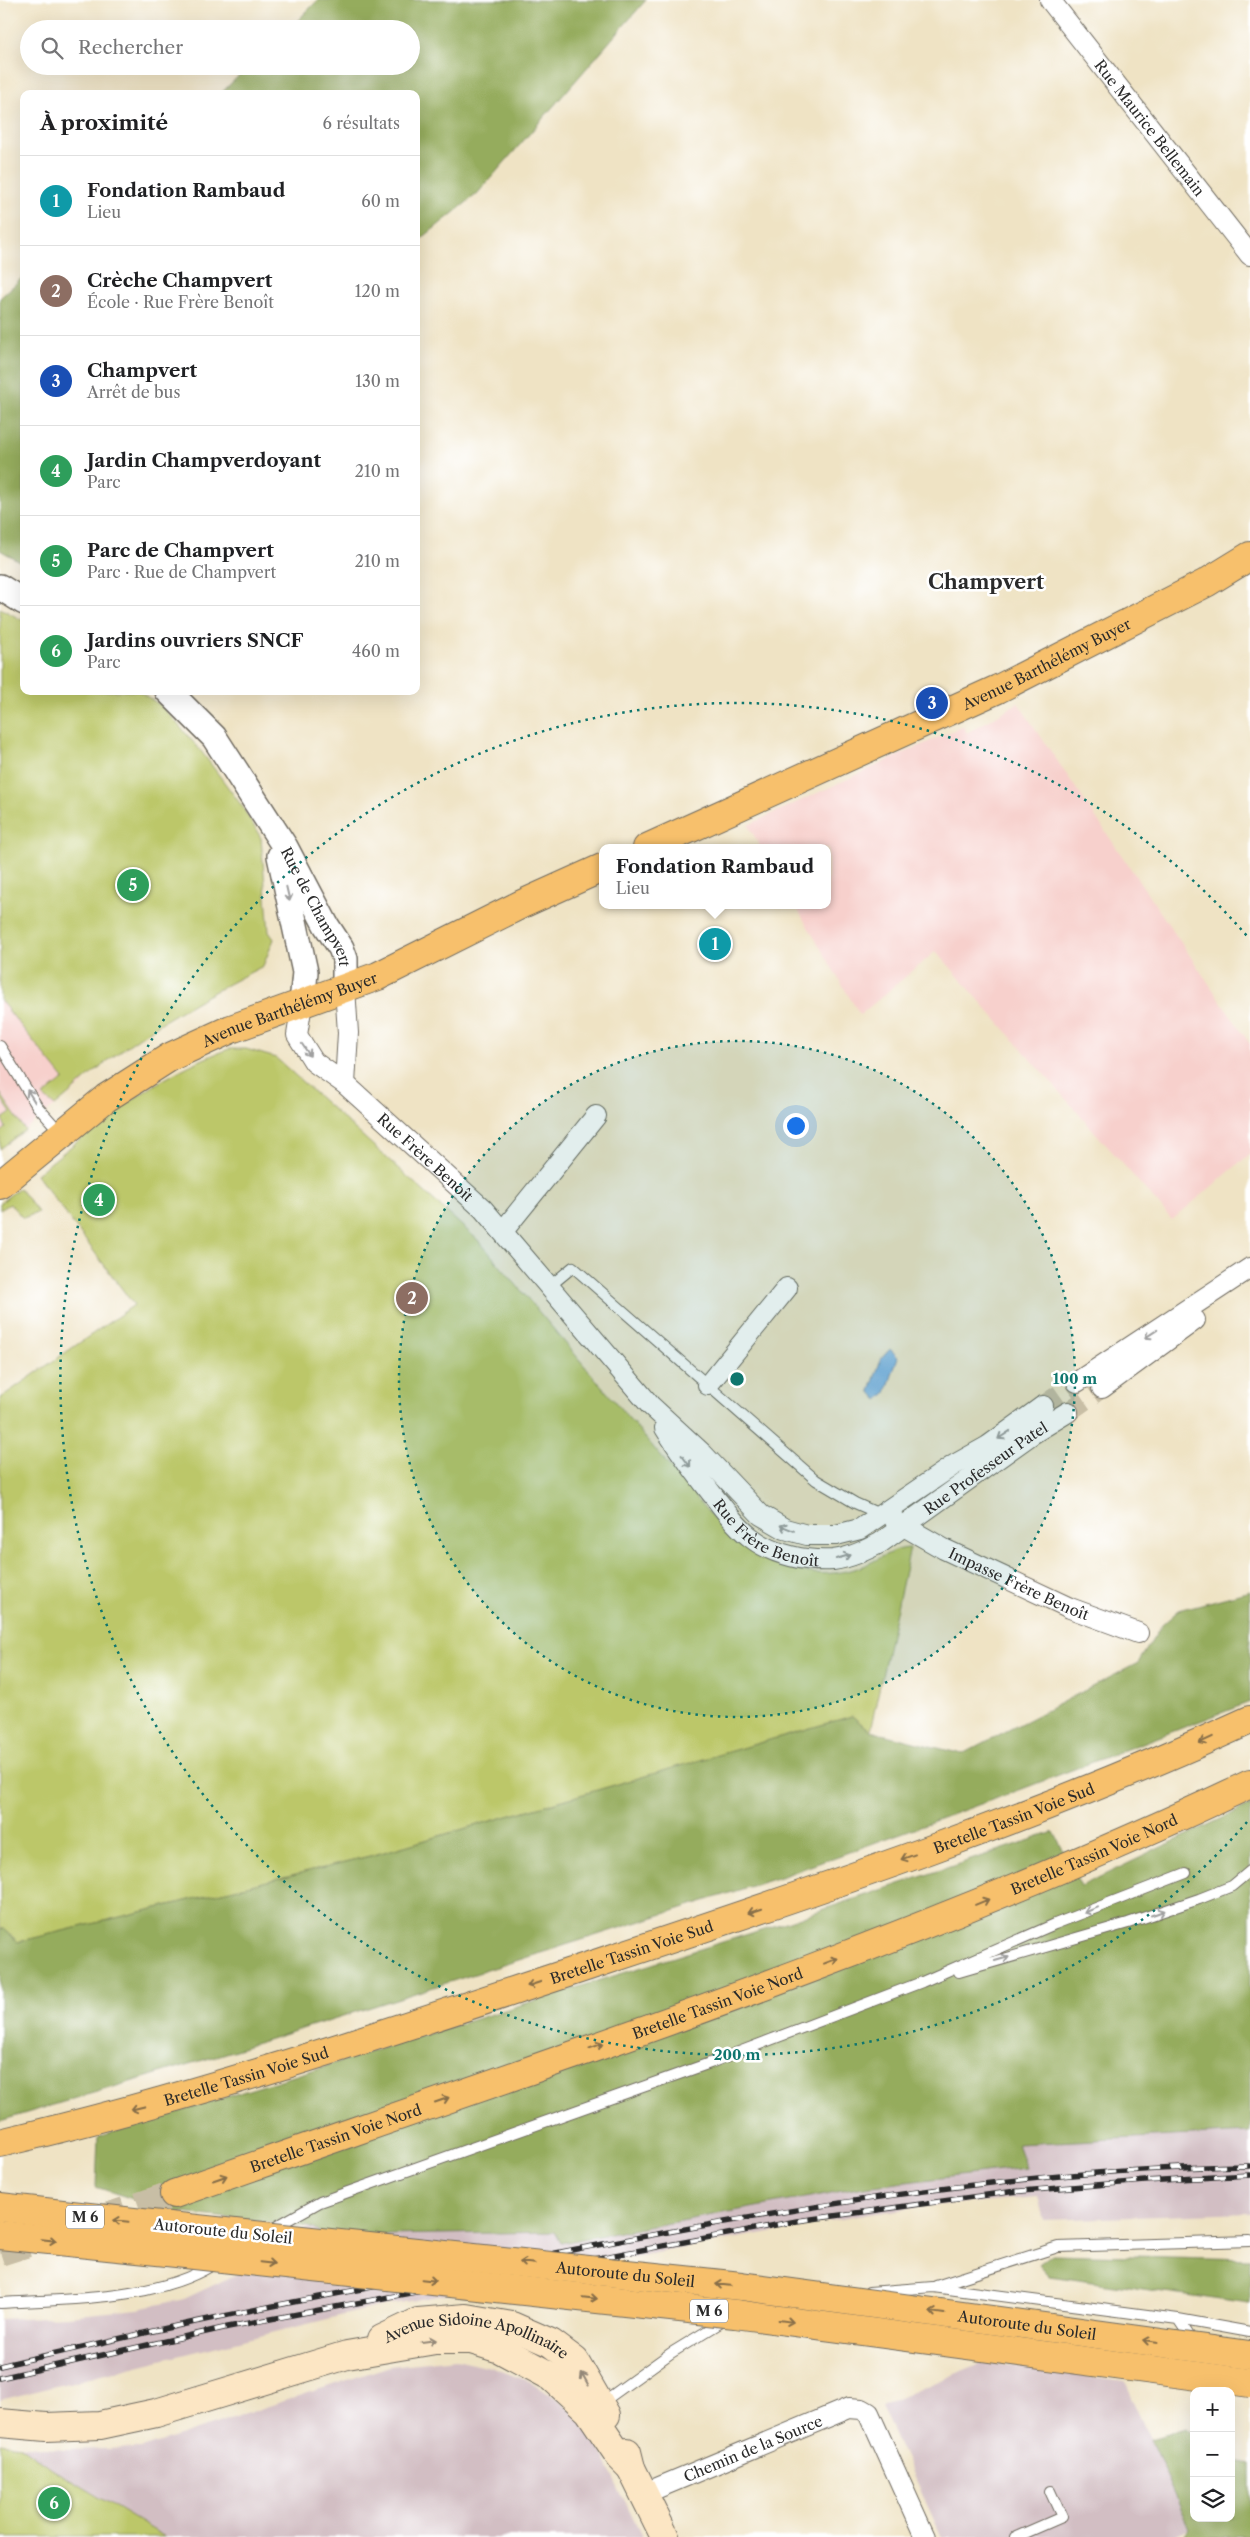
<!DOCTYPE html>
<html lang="fr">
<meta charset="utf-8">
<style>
:root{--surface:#fff;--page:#f6f6f6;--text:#202124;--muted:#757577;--line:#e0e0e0;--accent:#111827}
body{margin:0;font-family:"Libre Caslon Text",serif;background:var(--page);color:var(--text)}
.controls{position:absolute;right:15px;bottom:15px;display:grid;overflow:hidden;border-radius:10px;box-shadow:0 5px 20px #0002}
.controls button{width:45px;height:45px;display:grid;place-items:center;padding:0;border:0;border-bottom:1px solid var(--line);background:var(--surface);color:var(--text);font:25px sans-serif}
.you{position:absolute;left:795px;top:1125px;width:18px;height:18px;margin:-12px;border:4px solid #fff;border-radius:50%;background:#1a73e8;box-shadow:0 0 0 8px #1a73e833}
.badge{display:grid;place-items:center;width:32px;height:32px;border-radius:50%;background:var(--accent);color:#fff;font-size:16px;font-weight:700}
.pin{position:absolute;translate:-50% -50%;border:2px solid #fff;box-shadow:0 1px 5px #0006}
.popup{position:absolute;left:599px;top:844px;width:232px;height:65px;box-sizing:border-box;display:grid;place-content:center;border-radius:10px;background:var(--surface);filter:drop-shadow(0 1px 4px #0005);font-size:16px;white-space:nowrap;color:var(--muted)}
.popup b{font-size:19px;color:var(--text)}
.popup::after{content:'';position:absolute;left:50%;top:100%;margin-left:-10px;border:10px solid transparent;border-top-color:var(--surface)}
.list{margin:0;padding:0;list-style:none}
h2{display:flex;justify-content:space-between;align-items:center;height:65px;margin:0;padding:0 20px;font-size:21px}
h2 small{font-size:16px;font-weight:400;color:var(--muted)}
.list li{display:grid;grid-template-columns:32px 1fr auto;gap:15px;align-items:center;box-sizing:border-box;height:90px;padding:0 20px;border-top:1px solid var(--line)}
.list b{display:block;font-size:19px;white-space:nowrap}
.list p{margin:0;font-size:16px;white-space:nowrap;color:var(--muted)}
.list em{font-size:16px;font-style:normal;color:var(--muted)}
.icon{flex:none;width:28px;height:28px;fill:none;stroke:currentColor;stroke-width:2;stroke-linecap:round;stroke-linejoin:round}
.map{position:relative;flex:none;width:1250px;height:2537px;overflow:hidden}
.search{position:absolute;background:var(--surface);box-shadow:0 5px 20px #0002;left:20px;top:20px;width:400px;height:55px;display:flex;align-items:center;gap:12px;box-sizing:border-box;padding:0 18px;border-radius:28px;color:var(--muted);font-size:19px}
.panel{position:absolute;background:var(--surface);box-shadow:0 5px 20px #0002;left:20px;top:90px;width:400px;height:605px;border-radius:10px}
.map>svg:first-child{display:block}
.built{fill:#f7d0cc}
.industrial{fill:#d2bec3}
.green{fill:#bcc769;stroke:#74794a}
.forest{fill:#95ac5d;stroke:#606c44}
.water{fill:#72ace2;stroke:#4e6c86}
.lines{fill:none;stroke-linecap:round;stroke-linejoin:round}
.minor-tunnel{stroke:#c8bea5;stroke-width:20;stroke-dasharray:20 10;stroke-linecap:butt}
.primary-tunnel{stroke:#c8bea5;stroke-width:28;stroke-dasharray:28 14;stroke-linecap:butt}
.service-casing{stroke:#706b61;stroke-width:12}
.minor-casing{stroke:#706b61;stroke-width:22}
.tertiary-casing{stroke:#706b61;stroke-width:28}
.secondary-casing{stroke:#706b61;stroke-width:30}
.primary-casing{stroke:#706b61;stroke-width:30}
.trunk-casing{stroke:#706b61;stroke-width:30}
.service{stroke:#fff;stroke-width:10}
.minor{stroke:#fff;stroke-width:20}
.tertiary{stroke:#fff;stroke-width:25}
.secondary{stroke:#fce6c4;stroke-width:28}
.primary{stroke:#f7c06c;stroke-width:28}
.trunk{stroke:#f7c06c;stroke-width:28}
.rail-casing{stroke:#2b2b2b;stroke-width:5.5}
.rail{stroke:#fff;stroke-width:4;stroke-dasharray:11;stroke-linecap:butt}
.trunk-bridge-casing{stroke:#706b61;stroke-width:30;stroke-linecap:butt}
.trunk-bridge{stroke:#f7c06c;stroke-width:28}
.oneway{stroke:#a0a0a0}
.oneway2{stroke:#876e48}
.oneway3{stroke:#948878}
.ring{fill:none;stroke:#0f766e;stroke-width:2.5;stroke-dasharray:2.5 5}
.labels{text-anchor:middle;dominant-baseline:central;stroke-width:5;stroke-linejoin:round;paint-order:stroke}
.shield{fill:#fff;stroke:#6b6b6b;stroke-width:1}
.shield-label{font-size:14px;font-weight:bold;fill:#2b2b2b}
.street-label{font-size:15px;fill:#2b2b2b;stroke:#fff}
.district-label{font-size:20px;font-weight:bold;fill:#2b2b2b;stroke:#fff}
.centre{fill:#0f766e;stroke:#fff;stroke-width:2.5}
.ring-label{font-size:15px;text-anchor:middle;font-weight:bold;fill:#0f766e;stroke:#fff;stroke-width:5;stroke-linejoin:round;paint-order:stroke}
</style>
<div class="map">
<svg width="1250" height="2537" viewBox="0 0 1250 2537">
<rect width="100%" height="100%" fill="#fff"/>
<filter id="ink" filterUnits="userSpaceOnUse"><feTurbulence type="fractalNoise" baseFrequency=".02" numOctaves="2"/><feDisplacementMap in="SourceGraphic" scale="10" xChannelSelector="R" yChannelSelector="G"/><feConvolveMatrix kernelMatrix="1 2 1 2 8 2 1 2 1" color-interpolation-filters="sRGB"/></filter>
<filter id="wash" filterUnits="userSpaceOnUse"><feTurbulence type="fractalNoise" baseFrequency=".0096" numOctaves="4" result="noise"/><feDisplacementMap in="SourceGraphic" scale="20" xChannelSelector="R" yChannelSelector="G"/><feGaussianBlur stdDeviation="1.12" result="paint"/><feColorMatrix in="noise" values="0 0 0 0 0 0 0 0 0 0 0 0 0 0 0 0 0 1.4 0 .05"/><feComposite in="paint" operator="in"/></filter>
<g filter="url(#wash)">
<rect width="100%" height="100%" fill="#efe3c4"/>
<path class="built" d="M1018,703L1250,1044V1154L1172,1220L936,951L860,1015L795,905H828V848H761L748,825L963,726L967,733Z
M0,985L84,1083L0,1149Z"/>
<path class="industrial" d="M1250,2132V2213L1044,2220L1038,2197L927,2206L869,2214L458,2289V2292L372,2308L0,2400V2319L68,2316L138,2309L184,2299L235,2275L271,2248L309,2227L327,2236L555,2232L561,2243L864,2187L1025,2168L1016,2144Z
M456,2359L491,2367L533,2383L586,2420L642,2537H0V2443L65,2450L142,2448L390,2366Z
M983,2362L1124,2381L1190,2528L1172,2537H942L881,2406Z"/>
<path class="green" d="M0,608L24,621V691H138L162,706L201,751L242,806L261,838L269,932L274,939L263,966C210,993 157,1022 110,1059C91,1073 74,1091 55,1106L43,1096L64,1079L0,1000Z
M229,1049H246L276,1058L480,1242L719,1525C756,1561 807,1586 860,1567C876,1562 892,1548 910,1548L870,1731L852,1716L374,1855L18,1942L4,1929H0V1398L134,1305L36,1174C97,1127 155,1074 229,1049Z
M0,1093L25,1130L0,1149V1133L6,1128L2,1119L11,1113L0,1097Z
M19,1188L38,1212L37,1213L23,1218L10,1204L0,1210V1203Z
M0,2443L20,2446L52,2469L165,2537H0Z"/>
<path class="forest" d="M318,0H646L477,194L416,243V94H220L249,66H411V29H289Z
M24,276V564L0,550V298Z
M1250,1591V1702L1022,1789L783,1876L220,2055L0,2121V1929H4L18,1942L374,1855L852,1716L870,1731L962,1754L1138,1663L1162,1625L1179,1610Z
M1250,1805V2132L1017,2144L1026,2168L864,2187L561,2243L555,2232L327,2236L309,2227L173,2212L96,2187L98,2137L777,1925L1054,1832L1081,1886Z
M1052,2254L1250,2259V2304L1050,2276L1039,2264Z
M1186,2429L1194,2436V2518H1231V2461L1250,2465V2537H1184L1190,2528L1150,2439Z"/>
<path class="water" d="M890,1349L898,1357L886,1393L878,1400L870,1391L881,1359Z"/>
</g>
<g filter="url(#ink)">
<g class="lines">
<path class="minor-tunnel" d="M1043,1406L1077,1382
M1068,1412L1102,1388"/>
<path class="primary-tunnel" d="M99,2220L174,2194
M0,2252L44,2238"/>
<g class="service-casing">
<path id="service" d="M0,1046L37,1106L61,1133
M550,1286L573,1267L816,1480L855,1503L882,1515
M959,1972L1128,1923L1199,1899L1232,1886L1250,1871
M268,2231L320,2202L710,2063L922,1982L1055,1924L1186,1873
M936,2286L1058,2247L1250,2241
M869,2292L933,2287L1178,2319L1250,2332
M0,2303C68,2299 157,2301 216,2263
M1178,2319L1194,2343
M600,2404L671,2353L725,2320
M1016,2537L1062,2517L1050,2491"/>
</g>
<g class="minor-casing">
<g id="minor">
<path id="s1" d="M1050,0L1250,255"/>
<path id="s2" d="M302,1004L297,1035L314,1062L345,1084L483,1209L650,1405L702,1453L761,1515L785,1529L807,1535H836L860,1529L954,1465L988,1446L1043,1406"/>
<path d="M345,1084L348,1033L345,988"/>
<path d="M503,1231L596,1116"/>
<path d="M1077,1382L1250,1268"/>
<path d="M708,1385L787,1288"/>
<path d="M1102,1388L1195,1320"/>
<path id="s3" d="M665,1428C679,1451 695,1472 712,1494C724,1509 737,1528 753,1539C774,1555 808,1562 833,1560C850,1558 866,1550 880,1543L1032,1434L1068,1412"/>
<path id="s4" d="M895,1521L944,1549L1070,1608L1138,1633"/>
<path id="s5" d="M643,2494L849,2408L862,2409L869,2413L925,2537"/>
</g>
</g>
<g class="tertiary-casing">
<g id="tertiary">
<path d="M0,587L24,602"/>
<path id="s6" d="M168,691L214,737L285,847L326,925L341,948L345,959V988"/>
<path d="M280,856L305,972L302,1004"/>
</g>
</g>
<g class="secondary-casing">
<g id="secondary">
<path id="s7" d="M382,2339L418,2322L466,2318L512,2326L551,2343L575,2361L606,2415"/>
<path d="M0,2423L46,2427L100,2425L156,2413L347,2355L435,2340H471L500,2349L552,2377L589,2411L620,2457L631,2468"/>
<path d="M627,2452L631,2468L665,2537"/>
</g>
</g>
<g class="primary-casing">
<g id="primary">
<path id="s8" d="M647,848L998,689L1206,583L1250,556"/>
<path id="s9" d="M0,1185L106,1098L170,1057L231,1029L378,976L522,904L602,868"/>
<path id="s10" d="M174,2194C536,2067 903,1949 1250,1784"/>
</g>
</g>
<g class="trunk-casing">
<g id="trunk">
<path id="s11" d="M0,2143C205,2095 404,2027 604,1961C822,1889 1041,1816 1250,1720"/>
<path d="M0,2207L169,2226"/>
<path d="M0,2235L167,2252"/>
</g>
</g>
<use href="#service" class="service"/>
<use href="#minor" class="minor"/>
<use href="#tertiary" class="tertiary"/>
<use href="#secondary" class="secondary"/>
<use href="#primary" class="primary"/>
<use href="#trunk" class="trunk"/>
<g class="rail-casing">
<path id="rail" d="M0,2366C75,2349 149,2331 224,2316C334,2293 445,2274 556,2253C785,2209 1016,2169 1250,2166
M0,2378L228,2327L797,2221L1009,2192L1145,2181L1250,2175"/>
</g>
<use href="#rail" class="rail"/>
<g class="trunk-bridge-casing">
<g id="trunk-bridge">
<path id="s12" d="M169,2226L741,2286L1250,2355"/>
<path d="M167,2252L735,2314L1250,2383"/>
</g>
</g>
<use href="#trunk-bridge" class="trunk-bridge"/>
</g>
<defs><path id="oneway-shaft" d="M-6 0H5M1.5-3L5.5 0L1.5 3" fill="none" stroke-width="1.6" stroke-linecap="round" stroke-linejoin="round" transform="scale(1.25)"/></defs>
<g class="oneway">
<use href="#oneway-shaft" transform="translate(288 894) rotate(77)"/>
<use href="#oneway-shaft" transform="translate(306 1050) rotate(56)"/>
<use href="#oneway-shaft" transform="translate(31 1096) rotate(-122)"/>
<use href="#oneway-shaft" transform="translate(1151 1334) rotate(147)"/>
<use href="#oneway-shaft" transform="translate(1004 1435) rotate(146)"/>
<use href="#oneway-shaft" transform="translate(686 1461) rotate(53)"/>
<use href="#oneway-shaft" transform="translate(787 1528) rotate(-158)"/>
<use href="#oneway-shaft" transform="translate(843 1557) rotate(-16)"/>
<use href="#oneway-shaft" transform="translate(1091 1910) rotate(159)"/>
<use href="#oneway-shaft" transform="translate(1158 1913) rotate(-19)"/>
<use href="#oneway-shaft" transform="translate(1002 1959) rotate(-16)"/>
</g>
<g class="oneway2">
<use href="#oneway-shaft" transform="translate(1206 1740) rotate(155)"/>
<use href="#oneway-shaft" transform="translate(908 1857) rotate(160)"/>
<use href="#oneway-shaft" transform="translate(982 1902) rotate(-22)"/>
<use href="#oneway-shaft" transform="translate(755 1911) rotate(162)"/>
<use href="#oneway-shaft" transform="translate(831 1961) rotate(-21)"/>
<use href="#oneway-shaft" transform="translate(534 1984) rotate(162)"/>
<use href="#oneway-shaft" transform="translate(596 2046) rotate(-20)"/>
<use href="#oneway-shaft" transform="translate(442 2100) rotate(-19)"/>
<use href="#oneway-shaft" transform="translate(138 2108) rotate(166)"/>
<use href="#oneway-shaft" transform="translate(220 2178) rotate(-19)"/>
<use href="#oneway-shaft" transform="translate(121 2221) rotate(-174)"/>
<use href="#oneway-shaft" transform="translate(49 2240) rotate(6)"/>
<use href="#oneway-shaft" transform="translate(267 2263) rotate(6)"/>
<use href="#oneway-shaft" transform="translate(527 2263) rotate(-174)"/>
<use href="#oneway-shaft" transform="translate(429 2280) rotate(6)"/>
<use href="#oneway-shaft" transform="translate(723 2285) rotate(-174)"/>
<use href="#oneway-shaft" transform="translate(590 2298) rotate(6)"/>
<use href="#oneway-shaft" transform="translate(937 2313) rotate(-172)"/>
<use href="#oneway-shaft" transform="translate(786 2321) rotate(8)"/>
<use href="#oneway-shaft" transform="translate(1150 2341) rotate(-172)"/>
</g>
<g class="oneway3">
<use href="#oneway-shaft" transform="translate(429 2341) rotate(-7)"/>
<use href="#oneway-shaft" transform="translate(585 2379) rotate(-119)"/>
</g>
</g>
<circle cx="737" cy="1379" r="338" fill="#0f766e" fill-opacity=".12"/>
<g class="ring">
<circle cx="737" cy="1379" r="338"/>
<path d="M1247 1822A676 676 0 1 1 1247 936"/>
</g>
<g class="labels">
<g class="shield">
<rect x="66" y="2205.5" width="38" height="23" rx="4"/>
<rect x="690" y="2299.5" width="38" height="23" rx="4"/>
</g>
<g class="shield-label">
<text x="85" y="2217">M 6</text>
<text x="709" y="2311">M 6</text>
</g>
<g class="street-label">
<text stroke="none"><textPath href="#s1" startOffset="162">Rue Maurice Bellemain</textPath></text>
<text stroke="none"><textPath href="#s8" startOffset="440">Avenue Barthélémy Buyer</textPath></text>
<text stroke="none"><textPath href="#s6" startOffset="264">Rue de Champvert</textPath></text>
<text stroke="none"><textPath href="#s9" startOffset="342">Avenue Barthélémy Buyer</textPath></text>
<text stroke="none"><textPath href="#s2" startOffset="210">Rue Frère Benoît</textPath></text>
<text stroke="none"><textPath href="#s3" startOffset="406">Rue Professeur Patel</textPath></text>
<text stroke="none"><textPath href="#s3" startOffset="151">Rue Frère Benoît</textPath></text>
<text stroke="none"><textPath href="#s4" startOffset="139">Impasse Frère Benoît</textPath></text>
<text stroke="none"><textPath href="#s11" startOffset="1065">Bretelle Tassin Voie Sud</textPath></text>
<text stroke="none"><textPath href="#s10" startOffset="981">Bretelle Tassin Voie Nord</textPath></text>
<text stroke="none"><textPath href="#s11" startOffset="660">Bretelle Tassin Voie Sud</textPath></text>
<text stroke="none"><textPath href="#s10" startOffset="576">Bretelle Tassin Voie Nord</textPath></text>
<text stroke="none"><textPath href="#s11" startOffset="255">Bretelle Tassin Voie Sud</textPath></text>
<text stroke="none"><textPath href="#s10" startOffset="171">Bretelle Tassin Voie Nord</textPath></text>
<text transform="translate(223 2231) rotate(6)">Autoroute du Soleil</text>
<text stroke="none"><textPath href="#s12" startOffset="459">Autoroute du Soleil</textPath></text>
<text stroke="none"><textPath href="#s12" startOffset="864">Autoroute du Soleil</textPath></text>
<text stroke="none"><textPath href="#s7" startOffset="100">Avenue Sidoine Apollinaire</textPath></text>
<text stroke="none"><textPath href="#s5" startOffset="119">Chemin de la Source</textPath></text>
</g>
<g class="district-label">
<text x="986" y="582">Champvert</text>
</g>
</g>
<circle cx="737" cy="1379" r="8" class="centre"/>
<g class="ring-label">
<text x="1075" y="1384">100 m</text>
<text x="737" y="2060">200 m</text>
</g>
</svg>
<div class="controls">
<button>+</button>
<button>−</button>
<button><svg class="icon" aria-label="layers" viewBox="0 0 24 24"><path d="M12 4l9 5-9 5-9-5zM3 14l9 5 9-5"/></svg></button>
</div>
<div class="you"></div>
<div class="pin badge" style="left:715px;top:944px;background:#0f9aa8">1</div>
<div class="popup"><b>Fondation Rambaud</b>Lieu</div>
<div class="pin badge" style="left:412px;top:1298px;background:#8d6e63">2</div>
<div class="pin badge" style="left:932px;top:703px;background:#1a4fb4">3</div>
<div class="pin badge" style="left:99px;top:1200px;background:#2e9e5b">4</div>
<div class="pin badge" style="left:133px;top:885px;background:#2e9e5b">5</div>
<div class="pin badge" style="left:54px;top:2503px;background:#2e9e5b">6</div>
<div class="search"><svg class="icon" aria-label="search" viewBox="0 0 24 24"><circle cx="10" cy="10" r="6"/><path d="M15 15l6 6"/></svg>Rechercher</div>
<section class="panel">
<h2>À proximité<small>6 résultats</small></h2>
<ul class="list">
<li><span class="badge" style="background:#0f9aa8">1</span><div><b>Fondation Rambaud</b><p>Lieu</p></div><em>60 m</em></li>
<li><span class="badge" style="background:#8d6e63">2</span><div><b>Crèche Champvert</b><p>École · Rue Frère Benoît</p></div><em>120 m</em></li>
<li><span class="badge" style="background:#1a4fb4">3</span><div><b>Champvert</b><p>Arrêt de bus</p></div><em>130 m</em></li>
<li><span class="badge" style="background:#2e9e5b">4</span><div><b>Jardin Champverdoyant</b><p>Parc</p></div><em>210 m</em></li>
<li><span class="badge" style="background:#2e9e5b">5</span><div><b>Parc de Champvert</b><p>Parc · Rue de Champvert</p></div><em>210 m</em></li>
<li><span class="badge" style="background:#2e9e5b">6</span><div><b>Jardins ouvriers SNCF</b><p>Parc</p></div><em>460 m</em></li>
</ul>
</section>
</div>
